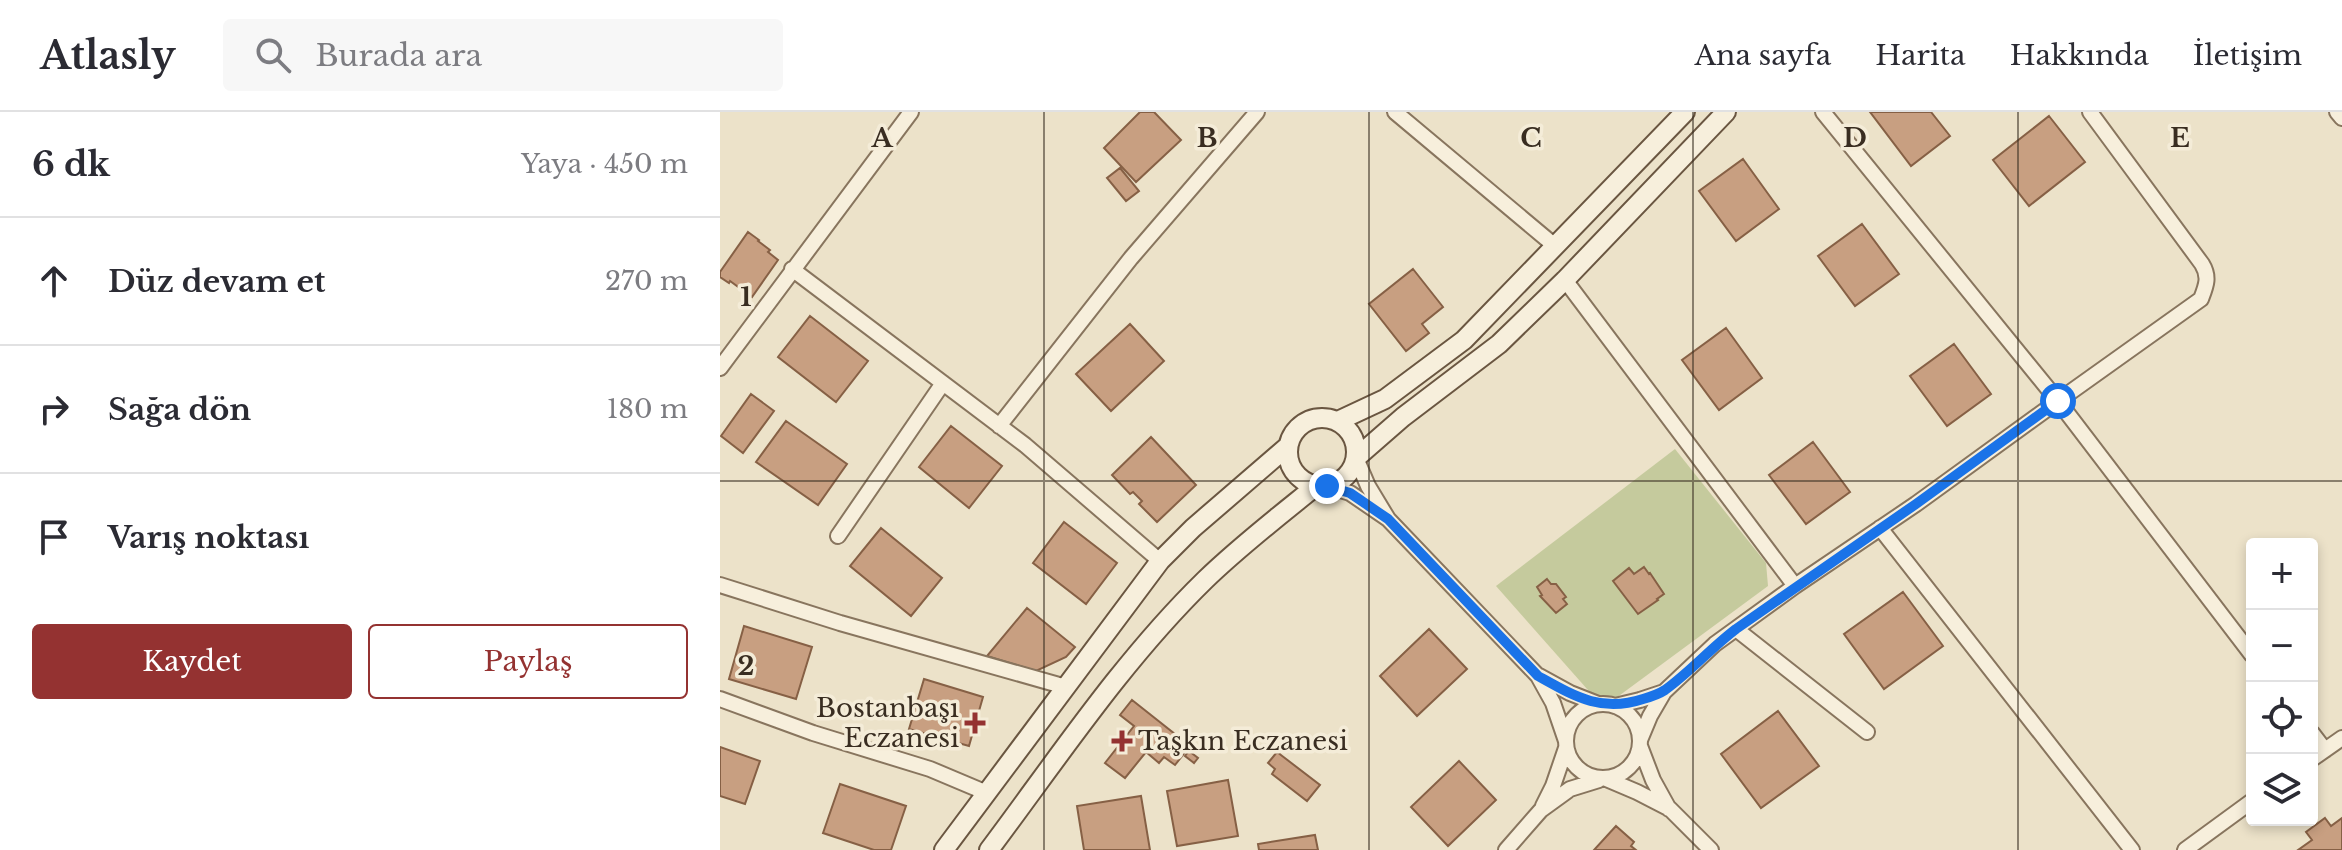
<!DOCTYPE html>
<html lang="tr">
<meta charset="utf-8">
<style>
:root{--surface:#fff;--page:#f7f7f7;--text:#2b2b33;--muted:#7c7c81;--line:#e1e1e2;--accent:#943231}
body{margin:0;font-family:"Libre Baskerville",serif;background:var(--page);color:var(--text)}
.controls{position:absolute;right:24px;bottom:24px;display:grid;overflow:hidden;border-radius:8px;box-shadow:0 4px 12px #0003}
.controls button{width:72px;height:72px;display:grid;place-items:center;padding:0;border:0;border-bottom:2px solid var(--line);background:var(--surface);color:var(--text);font:40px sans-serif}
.stop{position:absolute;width:24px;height:24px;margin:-18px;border:6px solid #1a73e8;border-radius:50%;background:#fff}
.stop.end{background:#1a73e8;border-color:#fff;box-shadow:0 2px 8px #0008}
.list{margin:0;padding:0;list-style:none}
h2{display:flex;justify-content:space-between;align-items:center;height:104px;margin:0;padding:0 32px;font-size:34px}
h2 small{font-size:26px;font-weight:400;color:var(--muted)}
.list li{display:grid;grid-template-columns:52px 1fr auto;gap:24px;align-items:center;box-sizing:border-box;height:128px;padding:0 32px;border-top:2px solid var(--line)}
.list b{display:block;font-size:30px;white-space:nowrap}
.list em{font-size:26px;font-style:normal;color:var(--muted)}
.actions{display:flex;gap:16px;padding:24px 32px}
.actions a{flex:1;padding:18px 0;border:2px solid var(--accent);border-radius:8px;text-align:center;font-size:28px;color:var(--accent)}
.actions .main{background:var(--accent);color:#fff}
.icon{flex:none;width:44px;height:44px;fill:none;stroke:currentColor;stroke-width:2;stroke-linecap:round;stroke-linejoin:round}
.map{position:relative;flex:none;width:1622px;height:738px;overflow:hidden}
header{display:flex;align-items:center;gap:48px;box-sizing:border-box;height:112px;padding:0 40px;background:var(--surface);border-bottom:2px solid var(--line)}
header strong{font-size:38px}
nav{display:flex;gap:44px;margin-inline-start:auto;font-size:28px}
.search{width:560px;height:72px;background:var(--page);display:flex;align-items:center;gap:20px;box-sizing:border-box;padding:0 28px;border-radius:8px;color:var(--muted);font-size:30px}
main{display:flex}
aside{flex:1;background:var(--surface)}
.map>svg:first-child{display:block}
.green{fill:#c5ca9d}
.building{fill:#c89f81;stroke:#866045;stroke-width:2}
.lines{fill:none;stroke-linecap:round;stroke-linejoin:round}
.minor-casing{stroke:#88755e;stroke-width:18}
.secondary-casing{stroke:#6a5641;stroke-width:22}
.minor{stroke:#f7efdc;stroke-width:14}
.secondary{stroke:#f7efdc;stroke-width:18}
.route{stroke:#1a73e8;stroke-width:10}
.grid{fill:none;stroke:#392d21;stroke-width:2;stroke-opacity:0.55}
.poi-dot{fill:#943231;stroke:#f4ecd8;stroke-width:3}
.labels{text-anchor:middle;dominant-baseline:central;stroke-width:7;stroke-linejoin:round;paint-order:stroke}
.poi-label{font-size:26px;fill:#392d21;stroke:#f4ecd8;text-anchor:end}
.grid-label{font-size:26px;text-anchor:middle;font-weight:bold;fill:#392d21;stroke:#f4ecd8;stroke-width:7;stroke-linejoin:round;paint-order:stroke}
</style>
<header>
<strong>Atlasly</strong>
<div class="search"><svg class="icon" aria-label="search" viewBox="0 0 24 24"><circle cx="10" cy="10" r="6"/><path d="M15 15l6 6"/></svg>Burada ara</div>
<nav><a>Ana sayfa</a><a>Harita</a><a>Hakkında</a><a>İletişim</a></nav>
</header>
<main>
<aside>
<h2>6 dk<small>Yaya · 450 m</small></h2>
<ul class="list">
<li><svg class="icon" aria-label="ahead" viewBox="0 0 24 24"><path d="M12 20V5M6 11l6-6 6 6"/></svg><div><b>Düz devam et</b></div><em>270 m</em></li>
<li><svg class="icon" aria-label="right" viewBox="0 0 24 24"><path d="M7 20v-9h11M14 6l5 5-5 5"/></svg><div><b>Sağa dön</b></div><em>180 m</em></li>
<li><svg class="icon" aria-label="arrive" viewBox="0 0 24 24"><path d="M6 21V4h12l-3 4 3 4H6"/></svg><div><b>Varış noktası</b></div></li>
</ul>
<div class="actions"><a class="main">Kaydet</a><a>Paylaş</a></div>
</aside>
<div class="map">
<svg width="1622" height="738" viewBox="0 0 1622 738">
<rect width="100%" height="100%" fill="#ece2c9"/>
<path class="green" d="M955,337L1046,451L1048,474L896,586L887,589L875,586L776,474Z"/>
<path class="building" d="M420,0H434L461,28L416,70L384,36Z
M1150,0H1211L1230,24L1191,54Z
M1329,4L1365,50L1309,94L1273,48Z
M1023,47L1059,97L1016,129L979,79Z
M400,56L419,79L406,89L387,66Z
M1142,112L1179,162L1135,194L1098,144Z
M28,120L39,128L38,129L50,138L48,140L58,148L32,185L10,169L9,171L0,165V160Z
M693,157L723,195L702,212L709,221L686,239L649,192Z
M90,204L148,249L116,290L58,245Z
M410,212L444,249L391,299L356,262Z
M1006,216L1042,266L999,298L962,248Z
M1234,232L1271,282L1227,314L1190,264Z
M31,282L54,299L23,341L1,324Z
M66,309L127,352L98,393L36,350Z
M231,314L282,354L249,396L199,355Z
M431,325L476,373L437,410L419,392L422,389L413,380L410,382L392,363Z
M1093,330L1130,380L1086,412L1049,363Z
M344,410L397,451L366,492L313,451Z
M161,416L222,466L191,504L130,454Z
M924,455L929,462L930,461L944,482L937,487L938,488L918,502L893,469L909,456L914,462Z
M827,467L831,472H836L846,485L843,487L847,492L836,501L820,484L822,483L817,475Z
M1183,480L1223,534L1164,577L1124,522Z
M307,496L355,535L346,545L316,559L267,544Z
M24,514L92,535L76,587L9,567Z
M709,517L747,557L697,604L660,564Z
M204,567L263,585L249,634L189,617Z
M412,588L470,634L455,653L444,645L439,651L426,640L405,666L385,651L414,614L400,603Z
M1058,599L1099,654L1041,696L1001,642Z
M0,635L40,649L25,692L0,684Z
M469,639L478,646L474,651L465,644Z
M557,640L600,673L587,689L552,662L555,657L548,651Z
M739,649L776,688L728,734L691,695Z
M508,668L518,724L457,734L447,679Z
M120,672L186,694L171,738H154L103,721Z
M421,684L430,738H364L357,694Z
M1605,706L1611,714L1622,706V738H1578L1592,728L1586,720Z
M896,714L914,730L911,734L916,738H874Z
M595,723L598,738H539L538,732Z"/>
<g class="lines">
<g class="minor-casing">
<path id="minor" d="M675,0L835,134
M1370,0L1482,152C1490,165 1486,174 1481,187L1338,289L1532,543
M1617,0L1622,6
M72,157L305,333L440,449
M845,168L1075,474
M0,256L191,0
M279,314L411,146L537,0
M607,374L630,381L668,407L648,374L636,346
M668,407L818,564L833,591L846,629
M1160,416L1412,738
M118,424L223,271
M0,473L120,511L346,575
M1016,517L1147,620
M819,564L850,581L878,592
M0,587L93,621L210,657L267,681
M846 629a37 37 0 1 1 74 0a37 37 0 1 1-74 0Z
M895,594L920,588L944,580
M1592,621L1605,638
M920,628L930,604L944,580L995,532L1075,474L1196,392L1338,289L1103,0
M920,634L933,668L949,697
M1592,647L1622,626
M884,666L917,680L950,697L991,738
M823,694L833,674L846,636
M786,738L821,698L850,677L879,668
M1465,738L1532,689"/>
</g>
<g class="secondary-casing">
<path id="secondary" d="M568 340a34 34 0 1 1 68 0a34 34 0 1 1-68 0Z
M618,309L665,287L744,228L965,0
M636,346L683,305L779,232L845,168L1006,0
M224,738L440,449L473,416L568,334
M269,738C338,646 403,548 485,468C520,434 559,404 596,374"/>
</g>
<use href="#minor" class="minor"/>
<use href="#secondary" class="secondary"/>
</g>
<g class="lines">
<path class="route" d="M607,374L630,381L668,407L818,564C854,584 881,601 923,587C930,585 939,582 945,578C970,560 991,536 1016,517L1196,392L1338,289"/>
</g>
<path class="grid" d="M324,0V738M649,0V738M973,0V738M1298,0V738M0,369H1622"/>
<g class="poi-dot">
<path d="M251 599h8v8h8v8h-8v8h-8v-8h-8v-8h8z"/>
<path d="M398 617h8v8h8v8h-8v8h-8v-8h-8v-8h8z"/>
</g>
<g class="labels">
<g class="poi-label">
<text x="239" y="596">Bostanbaşı<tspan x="239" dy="30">Eczanesi</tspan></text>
<text x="418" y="629" text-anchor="start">Taşkın Eczanesi</text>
</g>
</g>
<g class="grid-label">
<text x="162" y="35">A</text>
<text x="487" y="35">B</text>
<text x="811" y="35">C</text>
<text x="1135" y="35">D</text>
<text x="1460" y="35">E</text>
<text x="26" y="194">1</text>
<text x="26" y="563">2</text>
</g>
</svg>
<div class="controls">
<button>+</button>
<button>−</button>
<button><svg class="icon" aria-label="locate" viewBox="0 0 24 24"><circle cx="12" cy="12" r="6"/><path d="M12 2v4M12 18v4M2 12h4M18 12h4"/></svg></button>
<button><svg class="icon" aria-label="layers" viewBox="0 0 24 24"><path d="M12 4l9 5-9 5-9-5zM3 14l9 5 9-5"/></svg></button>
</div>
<div class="stop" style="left:1338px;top:289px"></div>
<div class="stop end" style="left:607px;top:374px"></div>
</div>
</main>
